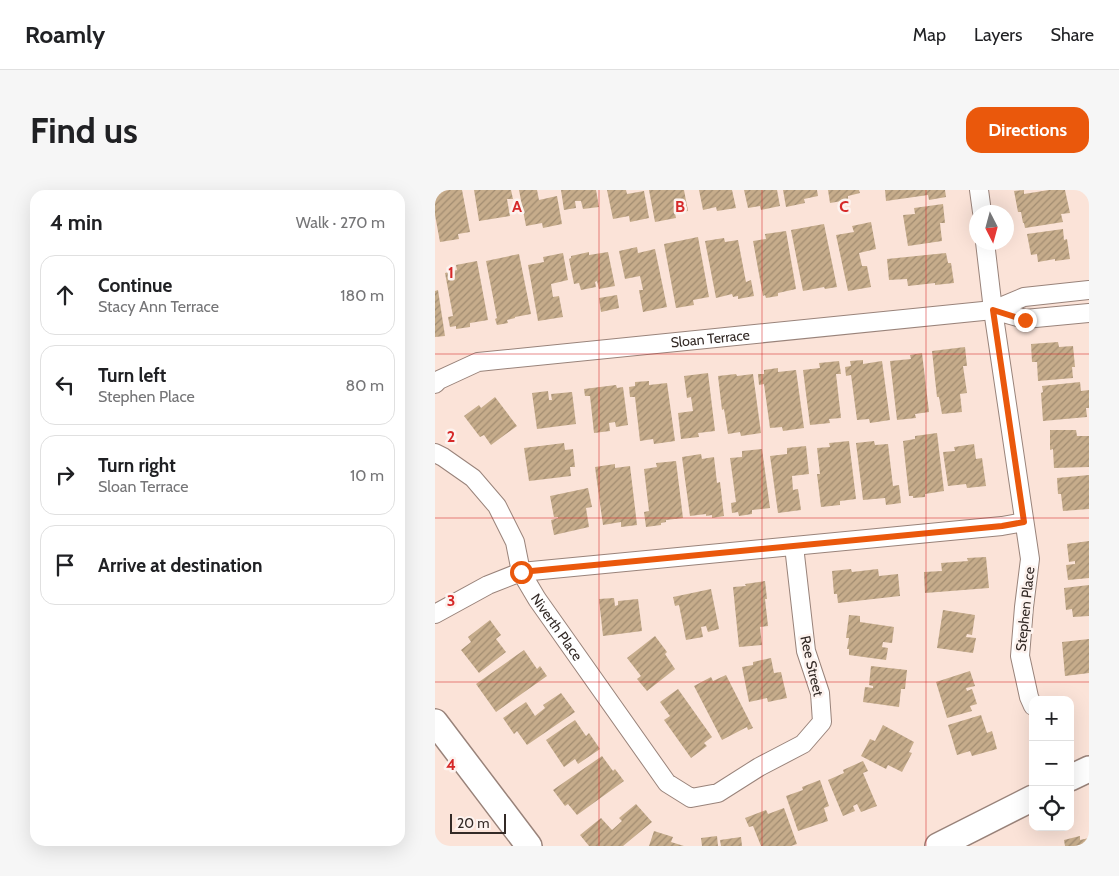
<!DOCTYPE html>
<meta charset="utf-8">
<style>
:root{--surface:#fff;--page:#f6f6f6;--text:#202124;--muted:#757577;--line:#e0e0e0;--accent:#ea580c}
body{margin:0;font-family:Cabin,sans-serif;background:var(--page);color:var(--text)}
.controls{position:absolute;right:15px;bottom:15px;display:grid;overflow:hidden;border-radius:10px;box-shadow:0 5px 20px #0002}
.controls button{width:45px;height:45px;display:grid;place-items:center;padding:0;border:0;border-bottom:1px solid var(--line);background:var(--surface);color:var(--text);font:25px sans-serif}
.compass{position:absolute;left:534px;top:15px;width:45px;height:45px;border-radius:50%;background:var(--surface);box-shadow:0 5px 20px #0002;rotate:174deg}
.scale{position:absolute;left:15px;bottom:12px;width:56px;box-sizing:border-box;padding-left:5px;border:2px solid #332a26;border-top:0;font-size:14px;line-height:18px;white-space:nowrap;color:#332a26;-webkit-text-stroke:4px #fdf3ef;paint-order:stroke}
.stop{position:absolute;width:15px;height:15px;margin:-11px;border:4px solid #ea580c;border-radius:50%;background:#fff}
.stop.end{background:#ea580c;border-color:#fff;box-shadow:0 1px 5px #0008}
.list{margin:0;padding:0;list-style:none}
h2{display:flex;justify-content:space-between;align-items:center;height:65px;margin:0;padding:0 20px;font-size:21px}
h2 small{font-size:16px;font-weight:400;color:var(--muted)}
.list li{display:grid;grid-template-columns:32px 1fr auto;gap:15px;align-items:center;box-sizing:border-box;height:80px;margin:0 10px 10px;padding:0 10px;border:1px solid var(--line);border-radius:15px}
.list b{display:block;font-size:19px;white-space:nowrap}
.list p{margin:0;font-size:16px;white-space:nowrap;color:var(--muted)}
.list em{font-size:16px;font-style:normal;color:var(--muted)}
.icon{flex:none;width:28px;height:28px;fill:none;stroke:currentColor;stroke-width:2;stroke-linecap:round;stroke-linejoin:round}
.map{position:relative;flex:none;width:654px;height:656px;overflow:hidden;border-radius:15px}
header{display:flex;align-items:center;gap:30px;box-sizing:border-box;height:70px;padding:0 25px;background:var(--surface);border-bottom:1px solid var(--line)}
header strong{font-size:24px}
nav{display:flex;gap:28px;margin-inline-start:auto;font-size:18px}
.intro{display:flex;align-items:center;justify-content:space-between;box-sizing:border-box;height:120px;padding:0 30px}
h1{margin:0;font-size:35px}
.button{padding:12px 22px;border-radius:15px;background:var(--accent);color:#fff;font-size:18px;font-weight:700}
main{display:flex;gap:30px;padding:0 30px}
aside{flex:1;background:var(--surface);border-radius:15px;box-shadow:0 5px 20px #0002}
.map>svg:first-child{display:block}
.building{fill:url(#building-hatch)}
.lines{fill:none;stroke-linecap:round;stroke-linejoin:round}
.street-casing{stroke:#99837a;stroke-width:20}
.secondary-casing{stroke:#99837a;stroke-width:28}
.street{stroke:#fff;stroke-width:18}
.secondary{stroke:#fff;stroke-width:25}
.route{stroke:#ea580c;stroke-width:6}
.grid{fill:none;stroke:#d62828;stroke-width:1;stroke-opacity:0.55}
.labels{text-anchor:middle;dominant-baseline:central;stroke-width:5;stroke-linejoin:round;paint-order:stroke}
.street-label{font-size:14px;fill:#332a26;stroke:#fdf3ef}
.grid-label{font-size:16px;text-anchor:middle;font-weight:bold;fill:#d62828;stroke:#fdf3ef;stroke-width:5;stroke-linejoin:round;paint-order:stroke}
</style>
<header>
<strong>Roamly</strong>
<nav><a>Map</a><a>Layers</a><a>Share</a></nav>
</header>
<div class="intro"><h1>Find us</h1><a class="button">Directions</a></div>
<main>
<aside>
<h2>4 min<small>Walk · 270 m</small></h2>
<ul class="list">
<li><svg class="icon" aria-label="ahead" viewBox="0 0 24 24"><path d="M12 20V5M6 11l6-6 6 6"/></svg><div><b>Continue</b><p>Stacy Ann Terrace</p></div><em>180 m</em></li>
<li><svg class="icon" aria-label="left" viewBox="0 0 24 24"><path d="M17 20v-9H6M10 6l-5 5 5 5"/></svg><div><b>Turn left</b><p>Stephen Place</p></div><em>80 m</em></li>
<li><svg class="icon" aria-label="right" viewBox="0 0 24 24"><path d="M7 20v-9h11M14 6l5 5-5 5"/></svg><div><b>Turn right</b><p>Sloan Terrace</p></div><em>10 m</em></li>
<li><svg class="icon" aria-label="arrive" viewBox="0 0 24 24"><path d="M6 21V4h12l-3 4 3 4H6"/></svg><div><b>Arrive at destination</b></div></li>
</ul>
</aside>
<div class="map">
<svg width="654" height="656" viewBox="0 0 654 656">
<defs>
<pattern id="building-hatch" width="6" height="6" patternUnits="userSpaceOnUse" patternTransform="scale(1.25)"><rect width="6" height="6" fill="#c6ac8b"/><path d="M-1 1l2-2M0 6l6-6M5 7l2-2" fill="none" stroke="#a18c71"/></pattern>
</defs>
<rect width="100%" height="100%" fill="#fbe3d8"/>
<path class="building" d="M0,0H27L35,42L23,44L24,49L5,52L0,25Z
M39,0H76L78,9H72L75,26L44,31Z
M84,0H102L104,10L122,6L127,34L108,38L107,33L91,36Z
M126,0H161L164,17L148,19L146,11H140L141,18L129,20Z
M172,0H191L192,4L209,1L214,28L195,32L194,26L178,29Z
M214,0H249L253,21L240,23L241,28L220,32Z
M264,0H297L301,18L282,21L281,17L268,20Z
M309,0H342L345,16L326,20L325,16L313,18Z
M348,0H382L383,6L369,9L370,13L351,17Z
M393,0H424L425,3L413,6V10L395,13Z
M450,0H510L511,7L494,10L493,5L451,11Z
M589,0V4L614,0H630L635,23L626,24L628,32L590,38L589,33H588L586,22H583L579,1Z
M508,14L510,33H505L507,51L473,56L468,25L480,24L479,18Z
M436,32L441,59L424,63L427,76H432L436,97L413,101L401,45L419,42L417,36Z
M389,34L402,97L390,99L389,97L368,101L356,40Z
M628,39L629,50L632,49L635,69L620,71V69L603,72L602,64L596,65L592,44Z
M351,41L361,99L343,103V106L331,108L330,105L328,106L318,51L331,49L330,44Z
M263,47L274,107L258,110L259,115L241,118L229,54Z
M289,48L290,52L303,50L311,92L316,90L319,106L303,109V106L298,107L297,104L281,108L270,51Z
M202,57L203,63L220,59L232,117L208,122L204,100H208L205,86L190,89L184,61Z
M154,62V65L173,62L180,96L164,99L162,91L160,92L161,97L146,100L144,93L139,94L134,69L136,68V66Z
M128,63L133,90L116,94L118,107L124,106L128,127L103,131L93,75L109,72L108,67Z
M511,63L513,73H516L519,93L500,95V93L473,96L472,89L454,90L452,69Z
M84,64L96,124L80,127V128L72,130L73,133L62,135L60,129L62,128L51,71Z
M42,71L53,130L35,133V137L21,139V136L15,137L13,127L18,126L10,83L22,80L21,75Z
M3,100L10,146L0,147V101Z
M182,105L184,118L166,122L164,108Z
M623,152L624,157L638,156L640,177H637L638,188L603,191L602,172H597L596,154Z
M530,157L532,176H528L532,203L525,204L527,222L507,224L504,207H502L497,161Z
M487,163L494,222L480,224L481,228L462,230L455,171L476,169L475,165Z
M428,170V174L447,171L455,230L435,233L434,229L422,230L416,185L411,186L410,177L416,176L415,171Z
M404,171L406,184H401L406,228L394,229L395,233L375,235L368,180L385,178L384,173Z
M343,178V182L361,180L369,238L348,241L347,237L335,238L329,194L324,195L323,184H329V180Z
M273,183L280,241L263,243L264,247L246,249L243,223L258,221L256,207L252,208L249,186Z
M301,184L302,186L318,184L326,243L306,246L305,242L293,244L289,219L287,220L283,186Z
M214,191V195L232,193L240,251L219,254L218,249L205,251L200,207H195L194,197L200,196V192Z
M645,192L646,201L654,200V218H651L652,227L608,231L606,203L608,202L607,196Z
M181,195L182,198L188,197L193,235L181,237L180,232L174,233L175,241L159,243L155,206H150L149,199Z
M113,201L114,210H117L116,204L137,202L141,234L102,239L97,203Z
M60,207L82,236L56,255L49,245L45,247L29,226L44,215L46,218Z
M615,240H641L642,246H654V277L619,278L618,259L615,260Z
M502,243L509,301L490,304V307L478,308V306H474L468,251L480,249V246Z
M414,251L421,309L405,311V315L386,317L382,284H385L382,258L395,257L394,253Z
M439,251L440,255L453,254L458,296L464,295L466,313L451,315L450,308L428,310L421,253Z
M129,253L130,260L138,259L140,277H135L136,286L94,291L89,258Z
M539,254L541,269L547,268L551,296L532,298L531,294L513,296L508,262L520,261L519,257Z
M371,256L374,284L357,286L358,300L363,299L366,320L343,323L335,266L352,264V258Z
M327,259L335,318L317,320V324L304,326L303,322L297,323L296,313L301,312L295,268L307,267V261Z
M266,264L267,269L279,267L282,293L285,292L289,326L277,328V325L271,326V324L255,326L247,267Z
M241,271L248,328L231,330V332L226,333V335L211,337L209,322L214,321L209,279L222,277L221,273Z
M180,274V278L195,276L202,335L186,337V332L168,335L160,277Z
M654,285V319L628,321L626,304H623L622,288Z
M153,298L157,317L151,318L154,337L119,345L116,330L123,328V327H119L115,306Z
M654,351V388L633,390L631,375L640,374V371L634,372L632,354Z
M551,367L554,398L490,403L489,382L507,381L506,373L533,371L532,368Z
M416,379L417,382L443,379L444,386L463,384L465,406L403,413L402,404H399L397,381Z
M330,391L332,409H330L333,436L325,437L327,455L304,457L298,397L311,396L310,394Z
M654,395V426L638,427L637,419L631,420L629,398Z
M276,399L284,439L273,442L271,436L266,437L268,447L251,450L244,415L240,416L238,407Z
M179,408L180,416L183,415V411L203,409L207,441L168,446L164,409Z
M508,420L540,425L537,445L532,444L531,447L541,448L538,463L502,458Z
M414,425L425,426V432L459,437L457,453L448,452L447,457L453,458L451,470L414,465V459H412L414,448H411Z
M55,430L66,445L61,449L71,462L44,483L26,460L36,452L33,447Z
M220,446L232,462L230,464L240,479L212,501L202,489L206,486L192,468Z
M654,449V483L630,486L627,452Z
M89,460L102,479L105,476L112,486L61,522L41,494Z
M336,468L339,483L346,482L352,508L333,512L332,508L314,512L307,477L318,475V472Z
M436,476L472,480L470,499H466L464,517L428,512L430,497L438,498V496L434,495Z
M535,481L540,496L531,498L532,501L537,499L542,514L535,516L537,521L512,528L501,492Z
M291,485L318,538L313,540L312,537L287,550L259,496L276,487L278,491Z
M243,499L277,547L269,553L272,556L256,568L229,530L235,526L225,512Z
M126,503L140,522L92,555L82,541L79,544L68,528L91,512L100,526L110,518L108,515Z
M546,525L552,543L557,541L562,559L537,566L535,561L522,565L513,535Z
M140,530L151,546L154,543L165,559L143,574L140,569L129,577L111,550Z
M448,535L479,552L474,562L477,563L467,582L453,575L451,579L426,566L435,549L440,551Z
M167,566L178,581L180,579L189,591L142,625L133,614L130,616L118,600Z
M428,571L433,581L428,583L442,616L426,622L422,614L418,616L420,621L408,626L393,590L409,583L408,580Z
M385,590L394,616L389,618L393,631L363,641L351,606L368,600L367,597Z
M201,614L217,632L188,656H154L145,645L166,628L177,640L187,631L184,628Z
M349,618L362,654L356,656H326L318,636L314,637L310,628L331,620L333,624Z
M219,641L238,647L236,652L249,656H214Z
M282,646L283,656H267L266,648Z
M645,646V650L654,648V656H630L629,650Z
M306,647L307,656H286L285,650Z"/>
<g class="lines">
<g class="street-casing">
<g id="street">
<path d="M544,0L547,22"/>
<path d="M550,52L558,120L595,369L589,417L585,466L594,507L598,516"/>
<path d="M558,120L590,129L654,123"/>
<path id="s1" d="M0,194L4,190L43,172L558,120L589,107L654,100"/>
<path id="s2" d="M0,263L8,267L38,288L62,316L80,352L86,382L102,409L232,593L256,608L283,603L324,577L368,554L387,532L385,503L371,461L359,356"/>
<path d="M0,424L53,395L86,382L567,336L589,332"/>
</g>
</g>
<g class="secondary-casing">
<path id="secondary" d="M0,532L94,656
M635,588L654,579
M503,656L598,608"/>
</g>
<use href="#street" class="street"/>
<use href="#secondary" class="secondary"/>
</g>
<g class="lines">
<path class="route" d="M86,382L567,336L589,332L558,120L590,130"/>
</g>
<path class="grid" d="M164,0V656M327,0V656M491,0V656M0,164H654M0,328H654M0,492H654"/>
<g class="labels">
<g class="street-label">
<text stroke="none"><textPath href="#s1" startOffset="282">Sloan Terrace</textPath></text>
<text transform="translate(590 419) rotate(-84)">Stephen Place</text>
<text stroke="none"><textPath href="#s2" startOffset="219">Niverth Place</textPath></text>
<text transform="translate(377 476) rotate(77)">Ree Street</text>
</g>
</g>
<g class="grid-label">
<text x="82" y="22">A</text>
<text x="245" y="22">B</text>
<text x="409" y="22">C</text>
<text x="16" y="88">1</text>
<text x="16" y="252">2</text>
<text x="16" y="416">3</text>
<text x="16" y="580">4</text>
</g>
</svg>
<div class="controls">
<button>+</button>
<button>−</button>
<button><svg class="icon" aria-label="locate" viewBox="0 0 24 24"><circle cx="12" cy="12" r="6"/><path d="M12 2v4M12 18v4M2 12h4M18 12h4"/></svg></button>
</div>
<svg class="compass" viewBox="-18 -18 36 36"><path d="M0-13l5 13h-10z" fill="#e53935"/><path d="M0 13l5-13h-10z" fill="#757577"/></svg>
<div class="scale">20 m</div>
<div class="stop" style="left:86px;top:382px"></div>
<div class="stop end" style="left:590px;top:130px"></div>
</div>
</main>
